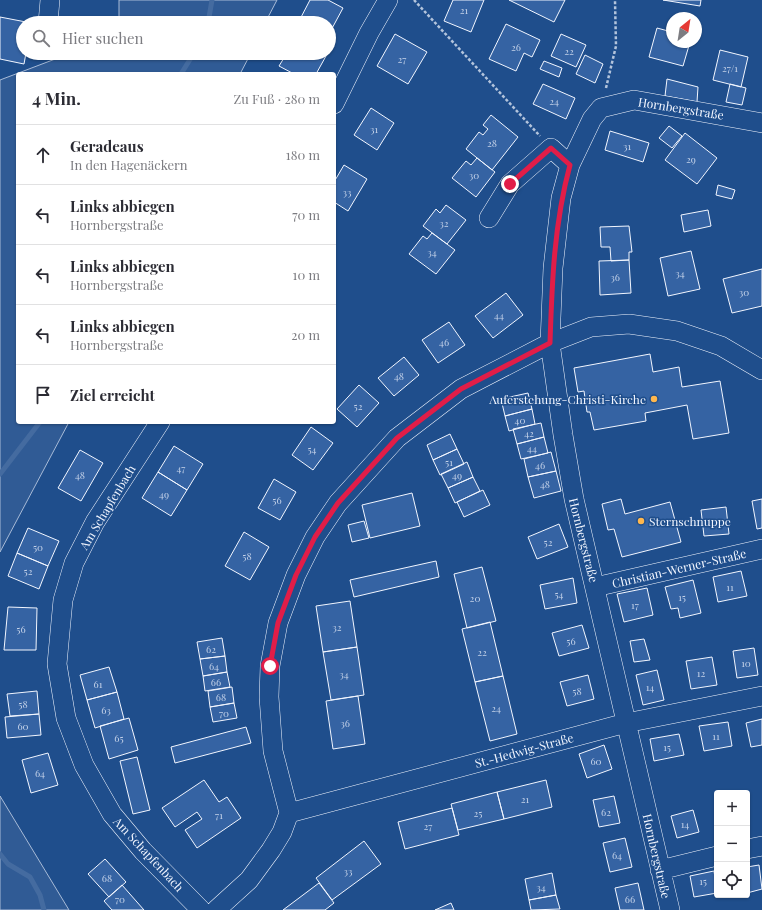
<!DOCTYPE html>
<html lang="de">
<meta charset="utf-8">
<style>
:root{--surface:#fff;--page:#f2f2f3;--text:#2b2b33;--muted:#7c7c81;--line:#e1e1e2}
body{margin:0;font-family:"Playfair Display",serif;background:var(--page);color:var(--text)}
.controls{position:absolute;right:12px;bottom:12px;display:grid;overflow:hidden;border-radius:4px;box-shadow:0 1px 3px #0004}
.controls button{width:36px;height:36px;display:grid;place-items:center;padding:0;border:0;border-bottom:1px solid var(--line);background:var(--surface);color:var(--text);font:20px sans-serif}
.compass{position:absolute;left:666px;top:12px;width:36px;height:36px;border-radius:50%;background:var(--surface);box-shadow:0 1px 3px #0004;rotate:30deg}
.stop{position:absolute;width:12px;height:12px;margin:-9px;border:3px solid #e11d48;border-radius:50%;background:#fff}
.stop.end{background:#e11d48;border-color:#fff;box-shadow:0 1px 4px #0008}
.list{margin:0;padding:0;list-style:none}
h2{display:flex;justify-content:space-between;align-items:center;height:52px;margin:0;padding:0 16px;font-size:17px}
h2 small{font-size:13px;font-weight:400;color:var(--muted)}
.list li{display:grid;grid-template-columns:26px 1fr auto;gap:12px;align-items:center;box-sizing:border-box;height:60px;padding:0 16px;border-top:1px solid var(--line)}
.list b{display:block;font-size:15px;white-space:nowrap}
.list p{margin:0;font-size:13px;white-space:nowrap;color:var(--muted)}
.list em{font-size:13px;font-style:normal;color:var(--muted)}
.icon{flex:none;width:22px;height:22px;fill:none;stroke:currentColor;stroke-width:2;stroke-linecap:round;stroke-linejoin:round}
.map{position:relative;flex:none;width:762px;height:910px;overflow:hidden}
.search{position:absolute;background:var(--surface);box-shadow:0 1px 3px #0004;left:16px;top:16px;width:320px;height:44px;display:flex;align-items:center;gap:10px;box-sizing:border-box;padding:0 14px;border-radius:22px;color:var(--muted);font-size:15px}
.panel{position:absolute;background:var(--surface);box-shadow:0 1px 3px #0004;left:16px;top:72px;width:320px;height:352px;border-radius:4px}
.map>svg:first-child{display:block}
.built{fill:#305b95;stroke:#a8bbd7}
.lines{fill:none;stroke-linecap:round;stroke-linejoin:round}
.stream{stroke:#446ba0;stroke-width:5}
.building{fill:#3563a3;stroke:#f2f6ff}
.minor-casing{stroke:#f2f6ff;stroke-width:20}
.path{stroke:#b3c4dc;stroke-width:2.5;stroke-dasharray:3 2;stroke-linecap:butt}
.minor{stroke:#1f4e8c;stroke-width:19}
.route{stroke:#e11d48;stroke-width:5}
.poi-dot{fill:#ffb74d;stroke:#1f4e8c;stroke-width:1.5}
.labels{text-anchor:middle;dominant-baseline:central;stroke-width:3;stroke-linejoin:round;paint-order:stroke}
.number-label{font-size:10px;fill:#c3d1e8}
.street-label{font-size:12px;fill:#f2f6ff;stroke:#1f4e8c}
.poi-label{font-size:12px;fill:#f2f6ff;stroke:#1f4e8c;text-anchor:end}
</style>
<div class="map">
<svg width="762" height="910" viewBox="0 0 762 910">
<rect width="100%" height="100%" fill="#1f4e8c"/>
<path class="built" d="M119,0H277L265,23H119Z
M71,53H251L240,74H18V422H69L0,552V80Z
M0,796L69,910H0Z"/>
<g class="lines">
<path class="stream" d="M208,23L212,0
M181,74L194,53
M0,474L40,422
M0,854L8,864L30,877L40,895L44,910"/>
</g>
<path class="building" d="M310,0H328L343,8L329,34V23H298Z
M453,0H484L471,32L444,21Z
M509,0H565L554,22Z
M663,0H701L700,6Z
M0,17L26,22L23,23V53H26L24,64L0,59Z
M506,24L540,40L532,57L524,53L516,71L489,59Z
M657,28L672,32V42H690L683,66L649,57Z
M395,34L427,52L408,84L377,66Z
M561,34L586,45L576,67L551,56Z
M720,50L748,57L741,87L713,80Z
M287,53H320L326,56L316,74H294L279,66Z
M585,55L603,64L595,83L576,74Z
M544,61L562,68L559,77L540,69Z
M667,79L698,87L697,102L665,96Z
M543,84L575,98L566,119L533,104Z
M730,84L746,88L742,105L726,102Z
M371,108L394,123L377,150L354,135Z
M491,115L518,137L492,170L466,149L479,132L483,135L488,129L483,125Z
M669,126L682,136L672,148L659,138Z
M610,131L649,143L643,162L605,150Z
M685,133L717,158L697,184L665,160Z
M477,158L495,172L476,197L452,178L466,161L471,165Z
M344,165L367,179L348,211L334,202V182Z
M718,185L735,190L732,199L716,195Z
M446,205L466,220L447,244L423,226L436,209L440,213Z
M708,210L711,226L684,232L681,215Z
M629,226L632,252H629V260L611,261L610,247H601L600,227Z
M432,233L455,250L436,274L409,254L423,236L427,239Z
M691,251L700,289L668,296L660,258Z
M629,260L631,293L600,295L599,261Z
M762,269V306L732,313L723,279Z
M506,293L523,315L493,338L475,316Z
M449,322L465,345L438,363L422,340Z
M650,354L653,372L679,367L682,387L720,381L729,433L693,439L687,405L645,413L646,421L594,430L590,412H587L584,391L578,392L574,368Z
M404,357L419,375L394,396L378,378Z
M359,385L379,403L357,427L337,409Z
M528,393L532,409L505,416L501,399Z
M532,409L535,424L509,431L505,416Z
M541,423L544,437L517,444L513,429Z
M311,427L333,443L313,470L292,455Z
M450,434L457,449L433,460L427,445Z
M544,437L548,453L521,459L517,444Z
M174,446L203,464L187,490L158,472Z
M457,449L464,464L440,475L433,460Z
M80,450L103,463L81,501L58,488Z
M551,452L556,471L528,477L524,459Z
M467,462L473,477L448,488L441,474Z
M556,471L561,491L534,498L528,477Z
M158,472L187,490L171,516L142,498Z
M473,477L480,491L455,503L448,488Z
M274,479L296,492L280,520L258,508Z
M483,490L490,505L464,517L457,502Z
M412,493L420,526L370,538L362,505Z
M621,499L625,514L670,502L681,542L622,557L614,529L608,530L602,504Z
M762,499V528L757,529L752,501Z
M726,507L729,534L704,536L701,510Z
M364,521L369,538L352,542L348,525Z
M559,524L568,547L537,559L528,537Z
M28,528L59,541L48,566L17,553Z
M244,532L269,547L250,580L225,566Z
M17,553L48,566L39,589L8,576Z
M436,561L439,577L354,597L350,580Z
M482,567L496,621L467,628L454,574Z
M741,571L747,596L718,602L713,577Z
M573,578L577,603L545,609L540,585Z
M693,580L701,613L680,618L678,608L671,609L665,587Z
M647,588L653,615L624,622L617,594Z
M350,601L357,647L323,652L316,606Z
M8,607L37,608L36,650H4Z
M490,622L503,676L475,682L462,629Z
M582,625L589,648L559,656L552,633Z
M222,638L225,656L200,659L197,642Z
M644,639L650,660L634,662L630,641Z
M357,647L364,695L331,700L323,652Z
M754,648L758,675L737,678L733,651Z
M225,656L227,672L203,676L200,659Z
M712,657L717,685L691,689L686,661Z
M109,667L117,692L87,700L80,675Z
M657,670L664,700L643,705L636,675Z
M227,672L230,687L205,691L203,676Z
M588,675L594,699L567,706L560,682Z
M503,676L517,734L490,741L475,682Z
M232,687L234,703L210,707L208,691Z
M37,691L39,714L10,716L7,694Z
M117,692L124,719L95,728L87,700Z
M358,696L365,744L333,749L326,701Z
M234,703L237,718L213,722L210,707Z
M39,714L41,735L7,738L5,717Z
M129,718L138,750L109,759L100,726Z
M762,719V745L751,747L746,723Z
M728,722L732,746L704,751L699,726Z
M246,727L251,743L175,763L171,747Z
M679,734L684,755L654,761L650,739Z
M604,745L612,769L587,778L579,754Z
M48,753L58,785L31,793L22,760Z
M137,757L150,810L133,814L120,761Z
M204,780L219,802L227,797L241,818L197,848L185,830L202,819L197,812L175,827L162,808Z
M546,780L552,807L504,819L497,792Z
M497,792L504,819L458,830L451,804Z
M614,796L620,823L599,827L593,800Z
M452,808L459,835L405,849L398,822Z
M693,810L699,832L677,838L671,816Z
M625,838L632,867L610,872L603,843Z
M364,841L381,864L332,900L316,878Z
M105,859L126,882L109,897L88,874Z
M759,865L762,889L747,893V867Z
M714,871L717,893L694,897L690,876Z
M552,873L556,895L529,900L525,879Z
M319,883L334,903L325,910H283Z
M638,883L644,910H620L615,888Z
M122,885L144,910H112L104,901Z
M556,895L560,909L531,910L529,900Z
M451,903L454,910H435Z"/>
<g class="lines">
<g class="minor-casing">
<path id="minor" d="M48,23L50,0
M334,104L369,33L388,0
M489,218L510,184L551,148L570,165
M160,422L95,522L74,563L63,600L57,664L66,718L84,765L112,814L143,851L201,910
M595,587L762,549
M289,813L626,723L762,696
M747,849L762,846
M660,870L717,856
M216,910L249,880L271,850L282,832L289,813L273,751L269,697L270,666L278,623L296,575L315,537L338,503L397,438L461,389L550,343L591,327L629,324L677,331L721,346L762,370
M670,910L574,499L563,435L550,343L553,268L561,198L570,165L592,119L601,108L634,100L762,123"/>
</g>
<path class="path" d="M414,0L540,136
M606,88L616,46L615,0"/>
<use href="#minor" class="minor"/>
</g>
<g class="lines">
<path class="route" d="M270,666L278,623L296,575L315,537L338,503L397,438L461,389L550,343C552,282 554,224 570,165L551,148L510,184"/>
</g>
<g class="poi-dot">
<circle cx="654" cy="399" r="4"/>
<circle cx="641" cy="521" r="4"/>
</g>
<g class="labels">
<g class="number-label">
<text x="464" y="10">21</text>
<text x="516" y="47">26</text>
<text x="569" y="51">22</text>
<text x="402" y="59">27</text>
<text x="730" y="68">27/1</text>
<text x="554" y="101">24</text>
<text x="374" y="129">31</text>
<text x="492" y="143">28</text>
<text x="627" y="146">31</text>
<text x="691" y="159">29</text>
<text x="474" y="175">30</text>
<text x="347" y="192">33</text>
<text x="444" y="223">32</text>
<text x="432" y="252">34</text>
<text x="680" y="273">34</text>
<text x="615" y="277">36</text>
<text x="744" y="292">30</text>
<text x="499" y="315">44</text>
<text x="444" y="342">46</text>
<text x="399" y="376">48</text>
<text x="358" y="406">52</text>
<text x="520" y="420">40</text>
<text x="529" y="433">42</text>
<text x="532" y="448">44</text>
<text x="312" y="449">54</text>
<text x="449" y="462">51</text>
<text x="540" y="465">46</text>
<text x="181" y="468">47</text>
<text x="80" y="475">48</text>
<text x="457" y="475">49</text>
<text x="545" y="484">48</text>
<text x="164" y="494">49</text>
<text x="277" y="500">56</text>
<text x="548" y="542">52</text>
<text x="38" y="547">50</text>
<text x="247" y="556">58</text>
<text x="28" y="571">52</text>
<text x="730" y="587">11</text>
<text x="559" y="594">54</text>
<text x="682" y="597">15</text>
<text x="475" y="598">20</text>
<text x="635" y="605">17</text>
<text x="337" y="627">32</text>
<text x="21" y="629">56</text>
<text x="571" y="641">56</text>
<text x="211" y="649">62</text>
<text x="482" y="652">22</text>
<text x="746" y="663">10</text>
<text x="214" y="666">64</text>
<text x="701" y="673">12</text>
<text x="344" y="674">34</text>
<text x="216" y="682">66</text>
<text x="98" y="684">61</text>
<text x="650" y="687">14</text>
<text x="577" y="691">58</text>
<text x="221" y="697">68</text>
<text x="23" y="704">58</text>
<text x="496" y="708">24</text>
<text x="106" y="710">63</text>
<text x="224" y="713">70</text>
<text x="345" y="723">36</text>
<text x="23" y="726">60</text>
<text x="716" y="736">11</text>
<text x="119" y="738">65</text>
<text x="667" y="747">15</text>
<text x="596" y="761">60</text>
<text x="40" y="773">64</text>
<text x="525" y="799">21</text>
<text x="606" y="812">62</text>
<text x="478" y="813">25</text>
<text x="219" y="815">71</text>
<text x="685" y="824">14</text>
<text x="428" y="826">27</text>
<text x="617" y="855">64</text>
<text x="348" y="871">33</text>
<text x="107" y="878">68</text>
<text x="703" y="881">15</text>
<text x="541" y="887">34</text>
<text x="120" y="899">70</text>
<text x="630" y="899">66</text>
</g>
<g class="street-label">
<text transform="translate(681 108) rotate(9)">Hornbergstraße</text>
<text transform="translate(107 507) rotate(-59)">Am Schapfenbach</text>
<text transform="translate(584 540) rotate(76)">Hornbergstraße</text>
<text transform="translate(679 568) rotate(-13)">Christian-Werner-Straße</text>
<text transform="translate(524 750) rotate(-15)">St.-Hedwig-Straße</text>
<text transform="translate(149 854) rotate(47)">Am Schapfenbach</text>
<text transform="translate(657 856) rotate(77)">Hornbergstraße</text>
</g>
<g class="poi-label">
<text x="646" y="399">Auferstehung-Christi-Kirche</text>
<text x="649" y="521" text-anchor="start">Sternschnuppe</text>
</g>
</g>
</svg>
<div class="controls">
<button>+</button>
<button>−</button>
<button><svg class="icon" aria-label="locate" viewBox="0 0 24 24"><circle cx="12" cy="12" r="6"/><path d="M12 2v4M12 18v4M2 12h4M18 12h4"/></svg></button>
</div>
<svg class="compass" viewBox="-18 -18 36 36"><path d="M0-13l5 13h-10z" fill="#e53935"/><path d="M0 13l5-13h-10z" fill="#7c7c81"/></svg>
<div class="stop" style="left:270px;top:666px"></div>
<div class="stop end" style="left:510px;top:184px"></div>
<div class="search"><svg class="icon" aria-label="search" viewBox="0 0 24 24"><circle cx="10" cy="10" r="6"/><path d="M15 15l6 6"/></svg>Hier suchen</div>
<section class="panel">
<h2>4 Min.<small>Zu Fuß · 280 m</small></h2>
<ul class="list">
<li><svg class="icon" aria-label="ahead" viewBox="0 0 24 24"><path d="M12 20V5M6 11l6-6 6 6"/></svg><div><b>Geradeaus</b><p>In den Hagenäckern</p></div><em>180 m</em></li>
<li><svg class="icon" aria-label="left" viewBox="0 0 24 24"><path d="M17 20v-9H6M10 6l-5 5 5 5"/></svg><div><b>Links abbiegen</b><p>Hornbergstraße</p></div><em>70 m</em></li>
<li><svg class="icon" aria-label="left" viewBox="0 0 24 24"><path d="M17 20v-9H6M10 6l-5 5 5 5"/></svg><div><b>Links abbiegen</b><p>Hornbergstraße</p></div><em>10 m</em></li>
<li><svg class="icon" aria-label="left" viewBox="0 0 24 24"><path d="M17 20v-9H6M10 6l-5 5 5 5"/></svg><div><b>Links abbiegen</b><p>Hornbergstraße</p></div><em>20 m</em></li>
<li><svg class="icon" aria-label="arrive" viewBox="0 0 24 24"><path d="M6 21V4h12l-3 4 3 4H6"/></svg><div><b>Ziel erreicht</b></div></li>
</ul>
</section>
</div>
